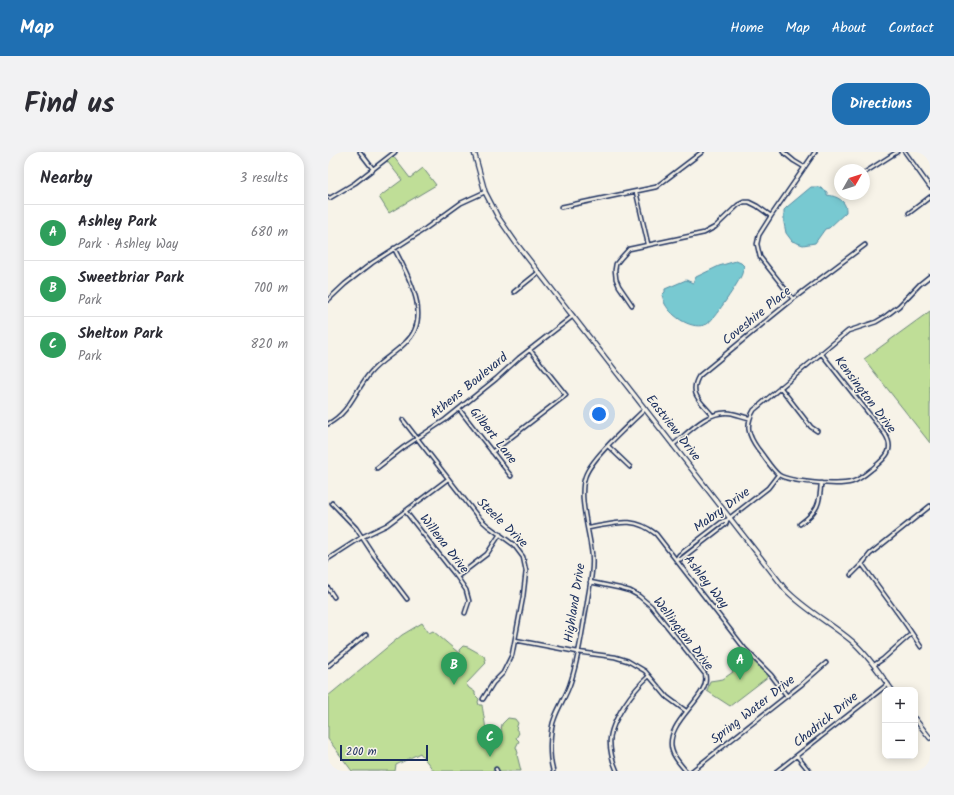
<!DOCTYPE html>
<meta charset="utf-8">
<style>
:root{--surface:#fff;--page:#f2f2f3;--text:#2b2b33;--muted:#7c7c81;--line:#e1e1e2;--accent:#1f6fb2}
body{margin:0;font-family:Kalam,sans-serif;background:var(--page);color:var(--text)}
.controls{position:absolute;right:12px;bottom:12px;display:grid;overflow:hidden;border-radius:8px;box-shadow:0 2px 10px #0003}
.controls button{width:36px;height:36px;display:grid;place-items:center;padding:0;border:0;border-bottom:1px solid var(--line);background:var(--surface);color:var(--text);font:20px sans-serif}
.compass{position:absolute;left:506px;top:12px;width:36px;height:36px;border-radius:50%;background:var(--surface);box-shadow:0 2px 10px #0003;rotate:51deg}
.scale{position:absolute;left:12px;bottom:10px;width:88px;box-sizing:border-box;padding-left:4px;border:2px solid #1b2f5e;border-top:0;font-size:11px;line-height:14px;white-space:nowrap;color:#1b2f5e;-webkit-text-stroke:3px #f7f3e8;paint-order:stroke}
.you{position:absolute;left:271px;top:262px;width:14px;height:14px;margin:-10px;border:3px solid #fff;border-radius:50%;background:#1a73e8;box-shadow:0 0 0 6px #1a73e833}
.badge{display:grid;place-items:center;width:26px;height:26px;border-radius:50%;background:var(--accent);color:#fff;font-size:13px;font-weight:700}
.pin{position:absolute;translate:-50% -33px;filter:drop-shadow(0 1px 2px #0008)}
.pin::after{content:'';position:absolute;top:21px;width:14px;height:12px;background:inherit;clip-path:polygon(0 0,100% 0,50% 100%)}
.list{margin:0;padding:0;list-style:none}
h2{display:flex;justify-content:space-between;align-items:center;height:52px;margin:0;padding:0 16px;font-size:17px}
h2 small{font-size:13px;font-weight:400;color:var(--muted)}
.list li{display:grid;grid-template-columns:26px 1fr auto;gap:12px;align-items:center;box-sizing:border-box;height:56px;padding:0 16px;border-top:1px solid var(--line)}
.list b{display:block;font-size:15px;white-space:nowrap}
.list p{margin:0;font-size:13px;white-space:nowrap;color:var(--muted)}
.list em{font-size:13px;font-style:normal;color:var(--muted)}
.map{position:relative;flex:none;width:602px;height:619px;overflow:hidden;border-radius:16px}
header{display:flex;align-items:center;gap:24px;box-sizing:border-box;height:56px;padding:0 20px;background:var(--accent);color:#fff}
header strong{font-size:19px}
nav{display:flex;gap:22px;margin-inline-start:auto;font-size:14px}
.intro{display:flex;align-items:center;justify-content:space-between;box-sizing:border-box;height:96px;padding:0 24px}
h1{margin:0;font-size:28px}
.button{padding:10px 18px;border-radius:16px;background:var(--accent);color:#fff;font-size:14px;font-weight:700}
main{display:flex;gap:24px;padding:0 24px}
aside{flex:1;background:var(--surface);border-radius:16px;box-shadow:0 2px 10px #0003}
.map>svg:first-child{display:block}
.green{fill:#bfde97;stroke:#6d867a}
.water{fill:#78c9d1;stroke:#538ba3}
.lines{fill:none;stroke-linecap:round;stroke-linejoin:round}
.street-casing{stroke:#1b2f5e;stroke-width:5.5}
.secondary-casing{stroke:#1b2f5e;stroke-width:6}
.street{stroke:#f7f3e8;stroke-width:2.5}
.secondary{stroke:#f7f3e8;stroke-width:3.5}
.labels{text-anchor:middle;dominant-baseline:central;stroke-width:3;stroke-linejoin:round;paint-order:stroke}
.street-label{font-size:13px;fill:#1b2f5e;stroke:#f7f3e8}
</style>
<header>
<strong>Map</strong>
<nav><a>Home</a><a>Map</a><a>About</a><a>Contact</a></nav>
</header>
<div class="intro"><h1>Find us</h1><a class="button">Directions</a></div>
<main>
<aside>
<h2>Nearby<small>3 results</small></h2>
<ul class="list">
<li><span class="badge" style="background:#2e9e5b">A</span><div><b>Ashley Park</b><p>Park · Ashley Way</p></div><em>680 m</em></li>
<li><span class="badge" style="background:#2e9e5b">B</span><div><b>Sweetbriar Park</b><p>Park</p></div><em>700 m</em></li>
<li><span class="badge" style="background:#2e9e5b">C</span><div><b>Shelton Park</b><p>Park</p></div><em>820 m</em></li>
</ul>
</aside>
<div class="map">
<svg width="602" height="619" viewBox="0 0 602 619">
<rect width="100%" height="100%" fill="#f7f3e8"/>
<filter id="ink" filterUnits="userSpaceOnUse"><feTurbulence type="fractalNoise" baseFrequency=".025" numOctaves="2"/><feDisplacementMap in="SourceGraphic" scale="8" xChannelSelector="R" yChannelSelector="G"/><feConvolveMatrix kernelMatrix="1 2 1 2 8 2 1 2 1" color-interpolation-filters="sRGB"/></filter>
<g filter="url(#ink)">
<path class="green" d="M65,4L82,26L95,16L108,33L61,61L51,45L74,28L59,9Z
M602,159V291L536,207Z
M94,471L101,481L105,479L132,502L131,498L135,494L140,495L156,504L158,511L138,532L141,536L147,540V543L151,547L150,550L151,553H154C155,560 160,586 159,590L174,580L173,578L174,572L180,566L187,567L190,571L188,577L191,581L188,586L191,589L188,595L190,601L189,603L193,619H106L92,601L68,613L67,619H24L0,587V544L74,483Z
M420,503L441,524L402,554L379,539L382,529L395,527L405,520L403,516Z"/>
<path class="water" d="M483,35H491L499,40V43C509,44 519,49 518,60L501,76L497,77L487,91L475,93L464,89L458,81L456,71V58L459,55Z
M408,109L413,111L416,114C415,118 414,123 412,126C408,134 385,169 379,172C365,179 344,165 337,152C336,150 335,146 334,143L337,140V137L358,128L365,131L368,125L391,114Z"/>
<g class="lines">
<g class="street-casing">
<path id="street" d="M32,0L45,17
M455,0L466,9L476,15
M577,0L602,35
M536,21L569,0
M308,40L320,92
M0,45L2,46L27,31L67,0
M233,55L328,35L374,0
M581,61L602,45
M186,140L211,120
M465,147L432,105L429,92L431,83L443,64L487,0
M0,148L17,132L44,111L97,77L133,51L157,40
M304,153L291,134L288,127L287,118L288,112L292,107L301,97L376,81L387,75L410,53L416,50H421L429,54L443,64
M493,201L557,282C568,299 556,307 544,317C538,322 531,328 524,330C511,334 462,330 451,323C444,318 436,304 430,297C420,283 417,273 426,258L520,179L548,170L558,164L571,154L592,132L602,124
M452,235L483,275L489,279
M131,257L183,324
M384,263C373,249 360,242 371,224L465,147L537,93
M75,268L150,365L160,374L186,393L195,405L198,419L195,445L184,503L175,521L165,531L155,547
M0,272C22,260 27,239 42,221C52,209 66,202 77,191C106,166 79,122 66,96
M345,293C361,280 380,258 402,261C409,262 415,265 421,266
M280,294L302,315
M164,300L238,243L202,198
M49,316L76,295L117,268L168,227L191,206L245,164
M4,351L28,376L45,402L79,447
M78,360L121,415L129,425L138,438L141,449L137,461
M472,372C490,359 492,352 493,331
M260,376C287,372 304,363 328,382L417,497L443,523L459,544
M0,407L34,385L59,373L120,327
M348,408L351,403L395,369L399,368L440,336L450,323
M349,408L353,407L398,372L399,368
M534,412L542,402L602,354
M523,423L534,412L579,474L593,495
M129,425L159,402L172,382
M262,430L291,436L302,439L311,444L323,454L377,522C384,545 336,569 344,598C346,606 353,613 358,619
M0,436L6,445
M187,488L250,500L287,505L300,509L317,519L339,545L358,559
M546,513L555,507L583,482
M0,514L38,483
M469,604L481,619
M168,617L169,619
M225,619C221,605 221,579 227,565C231,554 238,544 242,532C251,507 254,478 259,452C261,436 266,419 264,403C262,381 250,346 257,325C263,306 302,272 317,257
M289,619C285,610 282,599 282,589C283,568 306,537 321,524
M364,619L474,532L498,511
M449,619L560,532"/>
</g>
<g class="secondary-casing">
<path id="secondary" d="M146,0L157,40L170,65L188,91L457,437C478,459 503,471 525,490C541,504 552,522 564,538
M587,567L602,586"/>
</g>
<use href="#street" class="street"/>
<use href="#secondary" class="secondary"/>
</g>
</g>
<g class="labels">
<g class="street-label">
<text transform="translate(429 164) rotate(-39)">Coveshire Place</text>
<text transform="translate(141 234) rotate(-39)">Athens Boulevard</text>
<text transform="translate(537 243) rotate(53)">Kensington Drive</text>
<text transform="translate(345 276) rotate(52)">Eastview Drive</text>
<text transform="translate(165 284) rotate(52)">Gilbert Lane</text>
<text transform="translate(394 358) rotate(-36)">Mabry Drive</text>
<text transform="translate(174 371) rotate(44)">Steele Drive</text>
<text transform="translate(116 392) rotate(52)">Willena Drive</text>
<text transform="translate(378 430) rotate(52)">Ashley Way</text>
<text transform="translate(247 451) rotate(-81)">Highland Drive</text>
<text transform="translate(355 482) rotate(52)">Wellington Drive</text>
<text transform="translate(425 558) rotate(-38)">Spring Water Drive</text>
<text transform="translate(498 568) rotate(-39)">Chadrick Drive</text>
</g>
</g>
</svg>
<div class="controls">
<button>+</button>
<button>−</button>
</div>
<svg class="compass" viewBox="-18 -18 36 36"><path d="M0-13l5 13h-10z" fill="#e53935"/><path d="M0 13l5-13h-10z" fill="#7c7c81"/></svg>
<div class="scale">200 m</div>
<div class="you"></div>
<div class="pin badge" style="left:412px;top:528px;background:#2e9e5b">A</div>
<div class="pin badge" style="left:126px;top:533px;background:#2e9e5b">B</div>
<div class="pin badge" style="left:162px;top:605px;background:#2e9e5b">C</div>
</div>
</main>
